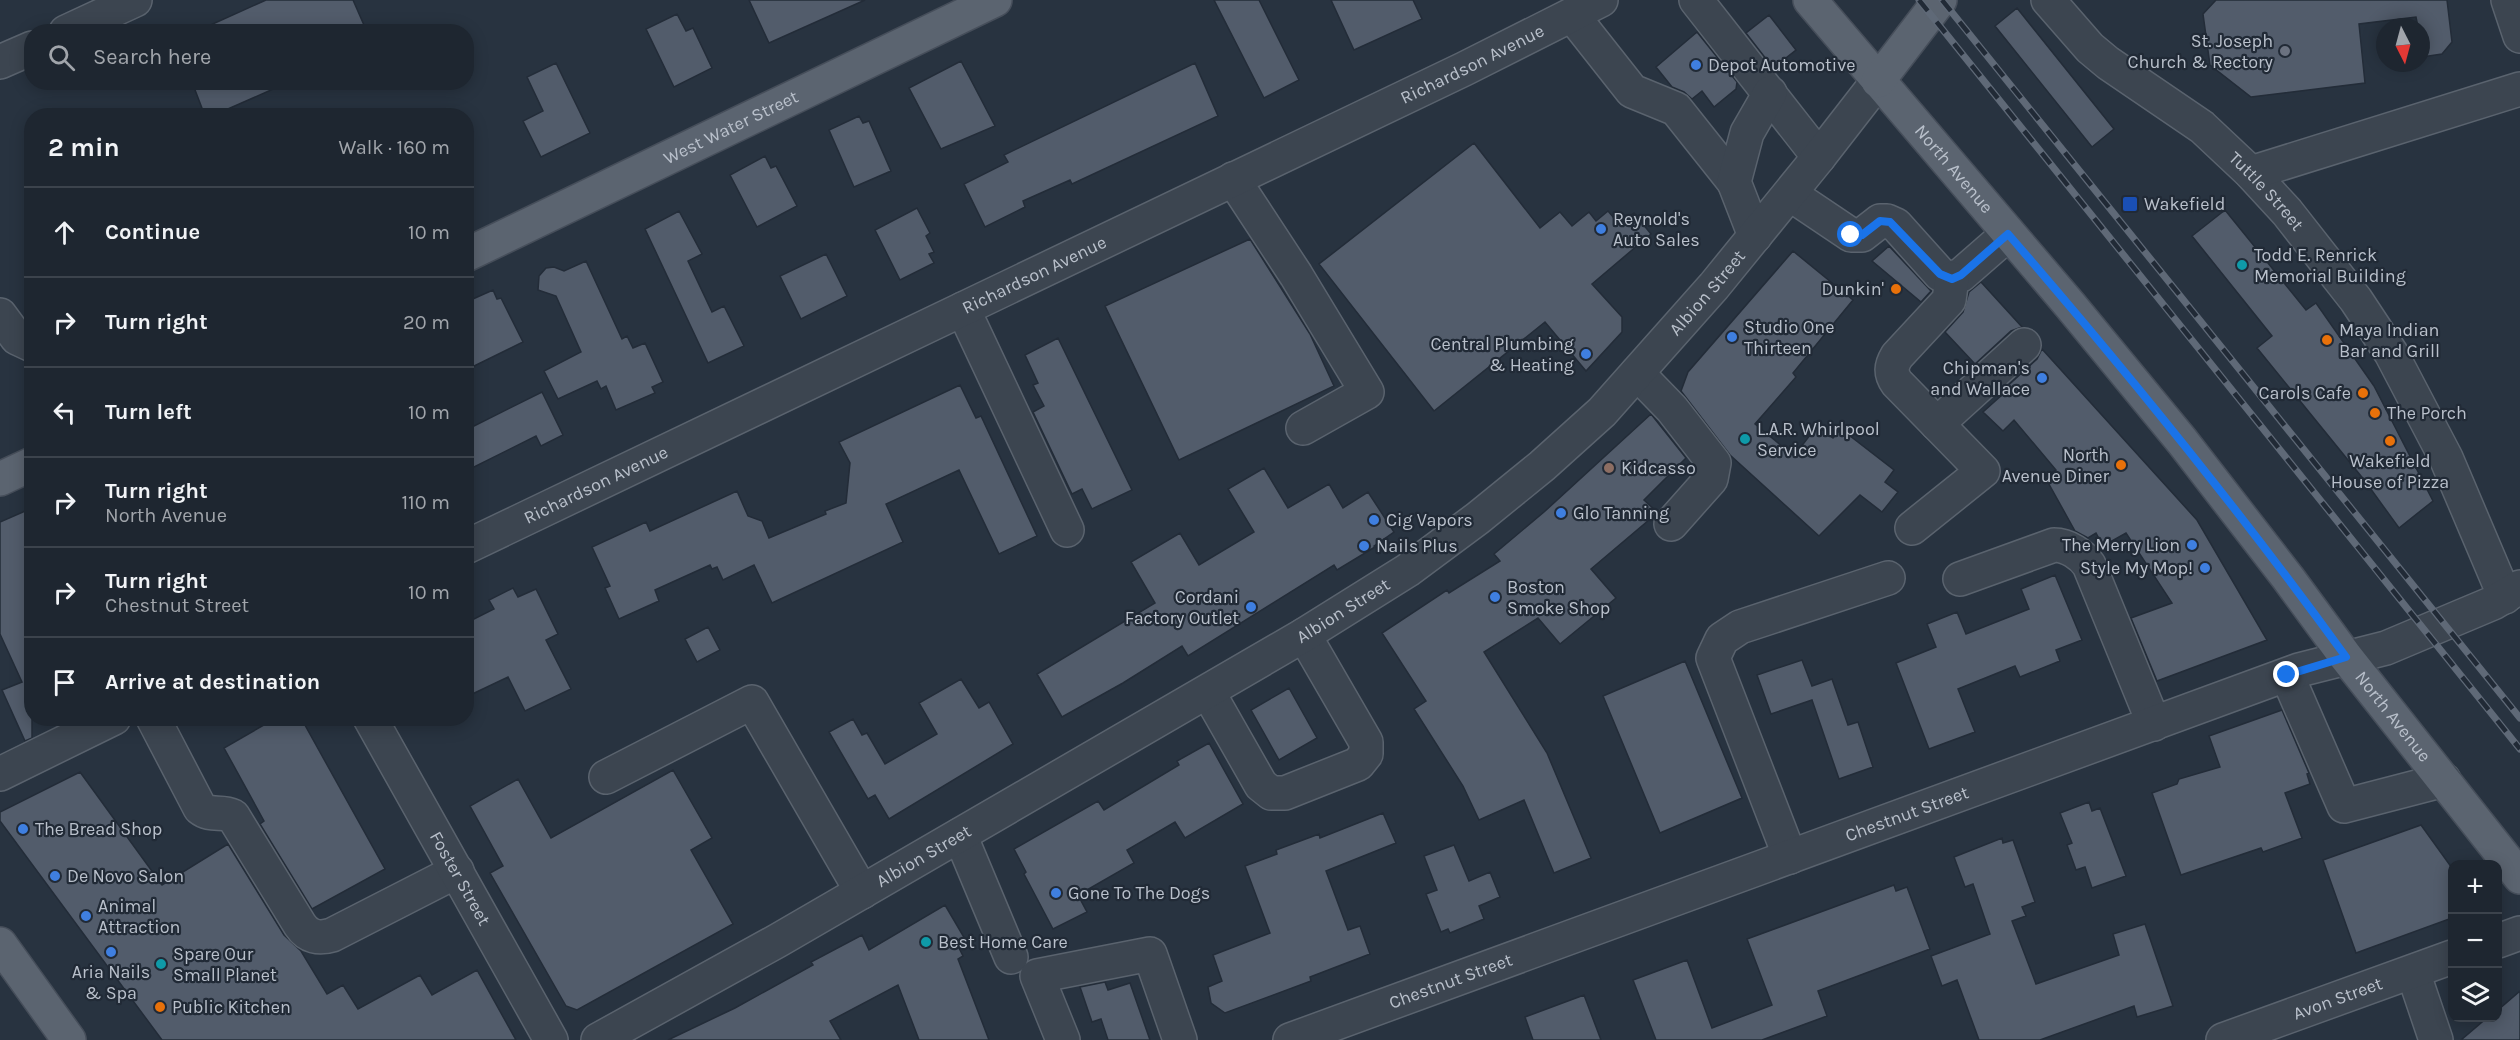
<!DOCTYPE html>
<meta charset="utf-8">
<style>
:root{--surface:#1e2630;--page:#262e38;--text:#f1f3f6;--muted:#a1a5ab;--line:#3c434c}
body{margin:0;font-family:Karla,sans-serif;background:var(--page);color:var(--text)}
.controls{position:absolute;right:18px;bottom:18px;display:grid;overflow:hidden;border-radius:12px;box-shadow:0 3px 15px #0003}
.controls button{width:54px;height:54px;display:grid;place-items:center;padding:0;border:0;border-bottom:2px solid var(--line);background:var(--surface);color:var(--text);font:30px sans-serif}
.compass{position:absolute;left:2376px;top:18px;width:54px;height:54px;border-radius:50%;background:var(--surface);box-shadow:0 3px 15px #0003;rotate:174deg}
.stop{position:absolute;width:18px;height:18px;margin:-14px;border:4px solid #1a73e8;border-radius:50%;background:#fff}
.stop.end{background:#1a73e8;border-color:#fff;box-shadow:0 2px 6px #0008}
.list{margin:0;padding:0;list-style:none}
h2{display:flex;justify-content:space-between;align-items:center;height:78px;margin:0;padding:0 24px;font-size:26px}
h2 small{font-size:20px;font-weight:400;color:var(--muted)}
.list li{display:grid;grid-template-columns:39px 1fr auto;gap:18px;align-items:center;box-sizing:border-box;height:90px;padding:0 24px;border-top:2px solid var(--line)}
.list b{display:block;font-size:22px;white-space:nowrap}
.list p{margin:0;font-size:20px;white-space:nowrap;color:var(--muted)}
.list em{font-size:20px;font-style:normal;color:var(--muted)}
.icon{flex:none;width:33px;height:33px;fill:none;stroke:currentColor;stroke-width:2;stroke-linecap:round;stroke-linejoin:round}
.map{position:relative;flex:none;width:2520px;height:1040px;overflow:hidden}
.search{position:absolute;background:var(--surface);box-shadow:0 3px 15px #0003;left:24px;top:24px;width:450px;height:66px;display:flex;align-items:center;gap:15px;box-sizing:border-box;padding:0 21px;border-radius:24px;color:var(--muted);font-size:22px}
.panel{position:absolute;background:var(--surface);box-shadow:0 3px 15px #0003;left:24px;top:108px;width:450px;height:618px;border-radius:24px}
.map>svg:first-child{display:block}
.building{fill:#525c6b;stroke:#232c38;stroke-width:1.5}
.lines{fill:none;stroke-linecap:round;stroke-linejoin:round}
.minor-casing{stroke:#5a636e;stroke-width:36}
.major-casing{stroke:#464e5a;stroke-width:36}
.minor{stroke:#3c4550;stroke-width:33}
.major{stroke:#5b6470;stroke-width:33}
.rail-casing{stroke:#5f6977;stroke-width:7}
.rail{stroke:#212a36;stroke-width:4.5;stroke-dasharray:14;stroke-linecap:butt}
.route{stroke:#1a73e8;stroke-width:8}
.worship-dot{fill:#6b7280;stroke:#212a36;stroke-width:2}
.shop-dot{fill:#3f7fe0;stroke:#212a36;stroke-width:2}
.transit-dot{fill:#1a4fb4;stroke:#212a36;stroke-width:2}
.culture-dot{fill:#0f9aa8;stroke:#212a36;stroke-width:2}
.food-dot{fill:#e8710a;stroke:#212a36;stroke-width:2}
.education-dot{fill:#8d6e63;stroke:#212a36;stroke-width:2}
.labels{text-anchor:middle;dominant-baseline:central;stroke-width:4.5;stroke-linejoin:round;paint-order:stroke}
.poi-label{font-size:18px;fill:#b9c0cb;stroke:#212a36;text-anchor:start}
.street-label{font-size:18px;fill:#b9c0cb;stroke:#212a36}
</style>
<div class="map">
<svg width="2520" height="1040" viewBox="0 0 2520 1040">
<rect width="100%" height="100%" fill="#283340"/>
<path class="building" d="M266,0H353L367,32H195Z
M749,0H865L769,43Z
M1214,0H1259L1299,80L1264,98Z
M1331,0H1413L1422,19L1354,50Z
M2216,0H2447L2452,42L2442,54L2422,57L2421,27H2418L2416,17L2359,24L2365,83L2251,97L2210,65L2203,14Z
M2017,8L2114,129L2092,147L1995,26Z
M677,14L686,31L693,28L712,68L674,87L646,29Z
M1769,15L1796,50L1773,68L1746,33Z
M1697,32L1737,82L1736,89L1714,107L1702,91L1692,99L1684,92L1672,87L1656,67Z
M961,61L995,126L941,149L909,88Z
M556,63L590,133L541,157L523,121L543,111L527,77Z
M1195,63L1218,116L1072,184L1070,180L1023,201L1025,207L985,227L964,184L1008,162L1004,155Z
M192,82H289L212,116H205Z
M859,116L863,123L869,121L891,171L854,187L829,130Z
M1474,143L1540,228L1560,212L1572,226L1589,212L1596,221L1608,211L1619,224L1634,213L1651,234L1592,284L1622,317V332L1586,371L1545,322L1434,411L1319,264Z
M765,156L771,168L776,166L797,206L757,227L730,175Z
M917,208L930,233L926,236L934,252L929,254L934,263L900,280L875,230Z
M2225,210L2306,310L2316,303L2374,386L2433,501L2399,528L2365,481L2257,348L2272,336L2192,236Z
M679,211L702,254L688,261L712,312L724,306L744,346L708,363L645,229Z
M1250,239L1310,334L1334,386L1179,460L1105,306Z
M1889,246L1931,291L1921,302L1872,261Z
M1793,251L1853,300L1793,373L1796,377L1755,424L1794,456L1817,426L1833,438L1841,429L1894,470L1885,482L1898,492L1882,512L1860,495L1819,536L1730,455L1681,391L1688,372Z
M826,254L847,296L801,319L780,276Z
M586,261L622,339L627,336L633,348L645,343L663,382L652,387L655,393L616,410L606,386L601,389L597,381L558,399L544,371L581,352L556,296L538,290L539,276L546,268L554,267L564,271Z
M1981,282L2022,327L2011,331L1975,364L1945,332L1963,312L1969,292Z
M493,290L497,299L501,298L523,342L466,370V302Z
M1058,338L1132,490L1092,509L1082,489L1072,494L1033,412L1044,406L1033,385L1038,383L1025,355Z
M2042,349L2197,520L2267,640L2157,681L2131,618L2172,603L2126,533L2103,546L2096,533L2088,538L2075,531L2045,477L2056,470L2014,420L2003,431L1983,412L2003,394L2001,392L2037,359Z
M960,385L976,418L981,416L1037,536L999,554L959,470L886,504L903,542L772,603L754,565L723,580L717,567L712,569L710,565L655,590L659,601L619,619L605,588L610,586L592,547L646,522L650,531L737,491L748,516L762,521L769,538L826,514L825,511L846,503L850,463L839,442Z
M542,392L563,435L541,446L536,436L466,471V430Z
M1651,414L1686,458L1644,500L1657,512L1656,514L1591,569L1616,598L1560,644L1538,618L1484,652L1547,753L1591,858L1554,873L1524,800L1479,820L1463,786L1414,709L1426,701L1382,633L1447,590L1449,593L1500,561L1494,554L1544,512Z
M1264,468L1288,508L1329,484L1343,508L1368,492L1394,532L1374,546L1375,547L1337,570L1334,565L1188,656L1182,646L1123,683L1062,717L1037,674L1155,603L1131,562L1180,533L1199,565L1254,532L1228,489Z
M32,508V738L25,741L2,690L22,682L0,634V522Z
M2055,575L2082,640L2056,650L2060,661L2020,677L2015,666L1958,689L1975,732L1929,749L1896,663L1936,647L1927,624L1957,612L1966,634L2029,609L2021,589Z
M513,588L518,597L536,589L558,634L546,640L571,689L525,711L508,677L466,697V623L494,609L489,600Z
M708,627L720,650L697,662L685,639Z
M1802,660L1812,686L1832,679L1848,725L1858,722L1873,767L1839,779L1812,700L1771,714L1757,675Z
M1685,661L1742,798L1660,833L1603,696Z
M961,679L979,708L989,702L1013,744L889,819L875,795L868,799L829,732L853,719L862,735L867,733L885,764L937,734L919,703Z
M1289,688L1317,738L1279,760L1251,710Z
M2282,710L2309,773L2307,774L2310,784L2285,793L2302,838L2263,852L2261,848L2181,875L2152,793L2177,784L2179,779L2220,767L2209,736Z
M276,718H301L385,869L312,909L260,824L264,821L224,748Z
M1209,743L1243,804L1185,838L1175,822L1127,850L1134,863L1078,895L1087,912L1053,929L1024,874L1026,872L1014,849L1098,801L1104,810L1179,765L1177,761Z
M673,770L712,838L691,850L733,924L577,1010L566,1006L490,873L503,866L470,806L518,779L551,838Z
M80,772L162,885L228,844L284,935L301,951L327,994L343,985L358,1009L420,975L432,995L477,970L516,1040H162L0,821V812Z
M2089,802L2092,811L2100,808L2126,876L2092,888L2085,867L2076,870L2067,845L2072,843L2060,813Z
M1383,813L1396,843L1326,871L1348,930L1360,926L1370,954L1310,977L1311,981L1225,1013L1211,1003L1208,987L1222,981L1213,955L1270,933L1245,866L1277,854L1276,850L1319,834L1320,838Z
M2421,825L2452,868V918L2356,953L2323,860Z
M2002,838L2003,843L2013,840L2035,902L2022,907L2026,916L2012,921L2036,984L2119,955L2113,934L2145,924L2173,1006L2137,1017L2134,1006L2040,1040H1979L1957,980L1942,986L1931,956L1990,934L1973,884L1965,887L1954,857Z
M1454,845L1469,881L1490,872L1500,897L1479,906L1484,919L1450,933L1448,929L1441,932L1426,894L1437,890L1424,856Z
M1894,885L1896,891L1907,887L1930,949L1818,991L1827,1016L1762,1040H1656L1633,980L1687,960L1712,1028L1772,1005L1747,939Z
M945,905L965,939L957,944L963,956L958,959L989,1040H919L898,985L830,1021L841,1040H668L735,1008L813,965L811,962L862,935L869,950Z
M1105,982L1108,990L1130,983L1150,1040H1108L1101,1019L1092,1022L1080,987Z
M2520,991V1040H2461L2488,1017H2498V1010Z
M1584,995L1601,1040H1533L1525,1017Z"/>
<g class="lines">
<g class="minor-casing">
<g id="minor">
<path d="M1696,0L1819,157"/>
<path id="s1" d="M2048,0L2090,48L2108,63L2202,127L2251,173L2287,212L2356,300L2391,353L2446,458L2505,597"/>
<path d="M2508,0L2520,36"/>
<path d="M1572,15L1632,91L1676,109L1734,182"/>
<path d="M66,32L135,0"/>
<path d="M0,62L32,48"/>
<path d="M2251,173L2520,89"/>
<path d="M1233,179L1296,275L1367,392L1303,428"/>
<path d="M1790,194L1851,235H1862L1880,221H1887L1896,225L1940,274L1949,279L1961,275L2008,234"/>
<path d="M1755,236L1734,182L1747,133L1770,93"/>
<path d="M963,309L1067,530"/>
<path d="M0,315L17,338L32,345"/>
<path d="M1637,373L1672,409L1714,463L1711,479L1671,524"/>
<path d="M1937,424L2024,345"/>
<path d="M1912,528L1983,471L1897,383C1890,373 1891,366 1897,356L1949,300L1952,279"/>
<path id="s2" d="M466,547L1464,69L1601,0"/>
<path d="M1960,579L2054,545C2068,545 2082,555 2089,565L2154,724"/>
<path d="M2287,675L2344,806L2444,780"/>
<path d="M1208,692L1261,785L1271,793H1285L1358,764L1366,754V742L1304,635"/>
<path d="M153,718L200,808C211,817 221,810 233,816L300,925C308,937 319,939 332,935L457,871"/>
<path id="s3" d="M370,718L551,1040"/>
<path d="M0,774L114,718"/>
<path d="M606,777L752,702L862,892"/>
<path d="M960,835L1011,957"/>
<path d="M1790,857L1713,658L1722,639L1740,627L1888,578"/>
<path d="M2498,941L2520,933"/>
<path d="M2413,972L2436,1040"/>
<path id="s4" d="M598,1040L777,941L1304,635L1408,570L1478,518L1542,466L1602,412L1714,286L1819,157L1878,81"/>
<path d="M1063,1040L1037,976L1150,954L1180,1040"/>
<path id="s5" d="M1290,1040L2299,670L2386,648L2493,603L2520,587"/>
<path id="s6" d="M2223,1040L2452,957"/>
</g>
</g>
<g class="major-casing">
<g id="major">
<path id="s7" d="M1810,0L2070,305L2182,441L2288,578L2346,657L2520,877"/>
<path d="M1878,81L1940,0"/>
<path id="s8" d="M466,255L995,0"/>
<path d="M0,479L32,464"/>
<path d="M0,944L69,1040"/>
</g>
</g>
<use href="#minor" class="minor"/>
<use href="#major" class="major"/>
<g class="rail-casing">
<path id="rail" d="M1919,0L2520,749
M1942,0L2520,718"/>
</g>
<use href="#rail" class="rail"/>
</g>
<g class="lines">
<path class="route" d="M1851,235H1862L1880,221L1890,222L1940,274L1952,279L1961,275L2008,234C2126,370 2240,511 2346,657L2287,675"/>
</g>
<circle class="worship-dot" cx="2285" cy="51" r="6"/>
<g class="shop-dot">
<circle cx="1696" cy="65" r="6"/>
<circle cx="1601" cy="229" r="6"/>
<circle cx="1732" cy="337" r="6"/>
<circle cx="1586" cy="354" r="6"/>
<circle cx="2042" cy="378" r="6"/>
<circle cx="1561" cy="513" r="6"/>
<circle cx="1374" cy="520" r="6"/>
<circle cx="2192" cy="545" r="6"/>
<circle cx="1364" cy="546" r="6"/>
<circle cx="2205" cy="568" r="6"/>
<circle cx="1495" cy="597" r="6"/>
<circle cx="1251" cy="607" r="6"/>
<circle cx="23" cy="829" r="6"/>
<circle cx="55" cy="876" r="6"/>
<circle cx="1056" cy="893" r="6"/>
<circle cx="86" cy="916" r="6"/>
<circle cx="111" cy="952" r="6"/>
</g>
<rect class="transit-dot" x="2122" y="196" width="16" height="16" rx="3"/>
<g class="culture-dot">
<circle cx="2242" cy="265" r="6"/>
<circle cx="1745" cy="439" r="6"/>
<circle cx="926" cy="942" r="6"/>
<circle cx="161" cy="964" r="6"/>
</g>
<g class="food-dot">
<circle cx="1896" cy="289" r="6"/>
<circle cx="2327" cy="340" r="6"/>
<circle cx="2363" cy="393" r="6"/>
<circle cx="2375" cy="413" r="6"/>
<circle cx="2390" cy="441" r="6"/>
<circle cx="2121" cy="465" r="6"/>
<circle cx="160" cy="1007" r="6"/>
</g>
<circle class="education-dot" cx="1609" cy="468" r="6"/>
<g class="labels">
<g class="poi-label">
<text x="2273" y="41" text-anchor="end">St. Joseph<tspan x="2273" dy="21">Church &amp; Rectory</tspan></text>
<text x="1708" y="65">Depot Automotive</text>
<text x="2144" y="204">Wakefield</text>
<text x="1613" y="219">Reynold's<tspan x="1613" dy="21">Auto Sales</tspan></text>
<text x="2254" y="255">Todd E. Renrick<tspan x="2254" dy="21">Memorial Building</tspan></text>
<text x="1884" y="289" text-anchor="end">Dunkin'</text>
<text x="1744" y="327">Studio One<tspan x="1744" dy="21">Thirteen</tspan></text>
<text x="2339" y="330">Maya Indian<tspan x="2339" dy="21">Bar and Grill</tspan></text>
<text x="1574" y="344" text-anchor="end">Central Plumbing<tspan x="1574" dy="21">&amp; Heating</tspan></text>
<text x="2030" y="368" text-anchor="end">Chipman's<tspan x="2030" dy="21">and Wallace</tspan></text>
<text x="2351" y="393" text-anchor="end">Carols Cafe</text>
<text x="2387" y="413">The Porch</text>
<text x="1757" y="429">L.A.R. Whirlpool<tspan x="1757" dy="21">Service</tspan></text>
<text x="2109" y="455" text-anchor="end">North<tspan x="2109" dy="21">Avenue Diner</tspan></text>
<text x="2390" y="461" text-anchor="middle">Wakefield<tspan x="2390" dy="21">House of Pizza</tspan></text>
<text x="1621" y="468">Kidcasso</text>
<text x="1573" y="513">Glo Tanning</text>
<text x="1386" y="520">Cig Vapors</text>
<text x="2180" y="545" text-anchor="end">The Merry Lion</text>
<text x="1376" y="546">Nails Plus</text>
<text x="2193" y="568" text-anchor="end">Style My Mop!</text>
<text x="1507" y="587">Boston<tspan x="1507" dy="21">Smoke Shop</tspan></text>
<text x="1239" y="597" text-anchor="end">Cordani<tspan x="1239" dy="21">Factory Outlet</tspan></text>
<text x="35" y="829">The Bread Shop</text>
<text x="67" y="876">De Novo Salon</text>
<text x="1068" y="893">Gone To The Dogs</text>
<text x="98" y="906">Animal<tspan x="98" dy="21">Attraction</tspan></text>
<text x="938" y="942">Best Home Care</text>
<text x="173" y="954">Spare Our<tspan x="173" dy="21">Small Planet</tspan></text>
<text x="111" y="972" text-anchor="middle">Aria Nails<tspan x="111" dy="21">&amp; Spa</tspan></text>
<text x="172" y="1007">Public Kitchen</text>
</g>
<g class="street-label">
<text stroke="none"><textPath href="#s2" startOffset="1116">Richardson Avenue</textPath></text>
<text stroke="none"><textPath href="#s8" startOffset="294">West Water Street</textPath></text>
<text stroke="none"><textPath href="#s7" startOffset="222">North Avenue</textPath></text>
<text stroke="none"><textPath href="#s1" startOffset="292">Tuttle Street</textPath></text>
<text stroke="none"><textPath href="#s2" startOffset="630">Richardson Avenue</textPath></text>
<text stroke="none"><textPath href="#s4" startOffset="1346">Albion Street</textPath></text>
<text stroke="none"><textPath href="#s2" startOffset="144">Richardson Avenue</textPath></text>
<text stroke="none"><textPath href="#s4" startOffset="860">Albion Street</textPath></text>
<text stroke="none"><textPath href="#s7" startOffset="924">North Avenue</textPath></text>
<text stroke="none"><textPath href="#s5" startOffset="657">Chestnut Street</textPath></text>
<text stroke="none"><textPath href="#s4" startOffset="374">Albion Street</textPath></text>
<text stroke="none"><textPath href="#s3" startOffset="184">Foster Street</textPath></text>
<text stroke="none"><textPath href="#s5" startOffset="171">Chestnut Street</textPath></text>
<text stroke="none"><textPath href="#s6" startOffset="122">Avon Street</textPath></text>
</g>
</g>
</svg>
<div class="controls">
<button>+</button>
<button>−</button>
<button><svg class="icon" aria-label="layers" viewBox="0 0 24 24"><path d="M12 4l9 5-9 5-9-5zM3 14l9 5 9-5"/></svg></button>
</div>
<svg class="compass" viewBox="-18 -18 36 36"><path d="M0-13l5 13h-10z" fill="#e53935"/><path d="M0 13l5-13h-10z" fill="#a1a5ab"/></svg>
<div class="stop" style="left:1851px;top:235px"></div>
<div class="stop end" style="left:2287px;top:675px"></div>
<div class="search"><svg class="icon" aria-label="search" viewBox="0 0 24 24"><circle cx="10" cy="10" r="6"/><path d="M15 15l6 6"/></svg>Search here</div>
<section class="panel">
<h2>2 min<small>Walk · 160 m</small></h2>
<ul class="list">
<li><svg class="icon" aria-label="ahead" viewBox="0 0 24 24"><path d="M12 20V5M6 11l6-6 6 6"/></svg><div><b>Continue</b></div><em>10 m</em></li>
<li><svg class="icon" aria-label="right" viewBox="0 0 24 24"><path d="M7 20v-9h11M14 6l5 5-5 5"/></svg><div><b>Turn right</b></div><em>20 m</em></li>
<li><svg class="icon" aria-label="left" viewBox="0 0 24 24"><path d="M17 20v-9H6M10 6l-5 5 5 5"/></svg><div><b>Turn left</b></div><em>10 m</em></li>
<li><svg class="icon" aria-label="right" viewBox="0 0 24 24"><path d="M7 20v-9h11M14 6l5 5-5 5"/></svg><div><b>Turn right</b><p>North Avenue</p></div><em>110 m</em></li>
<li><svg class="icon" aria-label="right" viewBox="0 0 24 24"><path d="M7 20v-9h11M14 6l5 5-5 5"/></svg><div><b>Turn right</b><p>Chestnut Street</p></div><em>10 m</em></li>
<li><svg class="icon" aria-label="arrive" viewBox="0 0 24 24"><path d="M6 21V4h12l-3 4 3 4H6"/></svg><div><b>Arrive at destination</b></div></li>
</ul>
</section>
</div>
